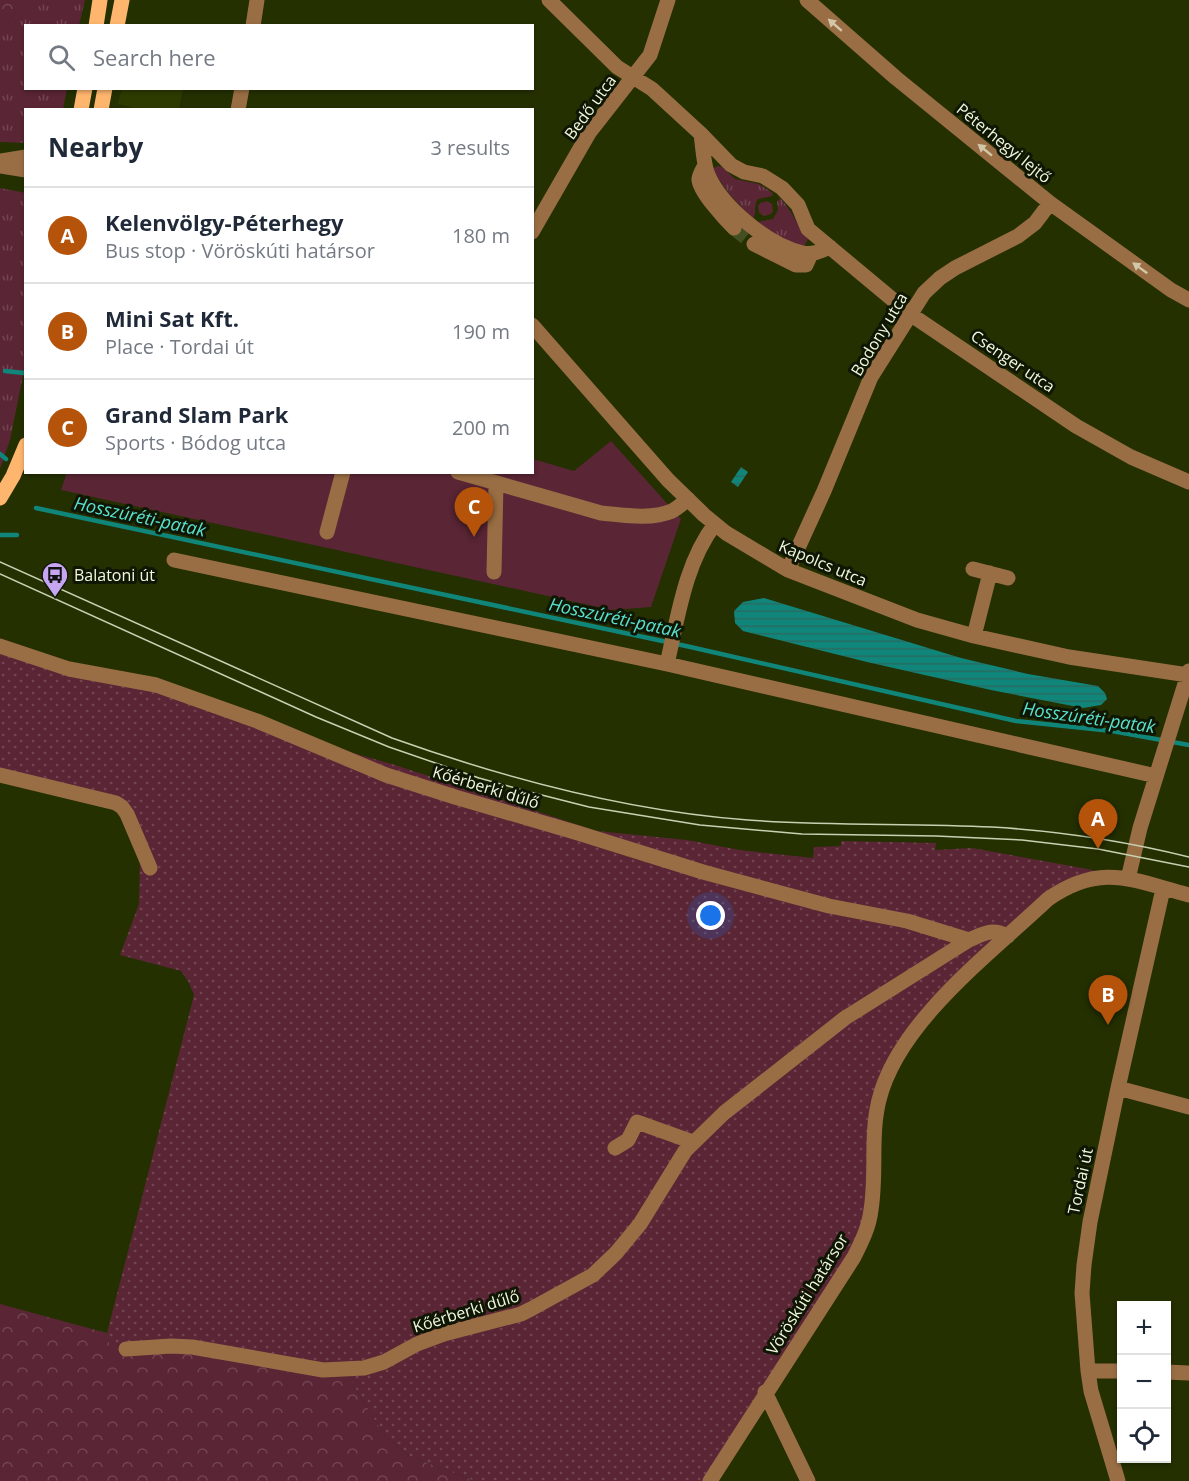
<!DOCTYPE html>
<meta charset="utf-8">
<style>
:root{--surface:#fff;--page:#f2f2f3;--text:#1f2937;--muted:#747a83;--line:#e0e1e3;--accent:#b45309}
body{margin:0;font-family:"Open Sans",sans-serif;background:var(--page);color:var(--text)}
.controls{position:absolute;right:18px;bottom:18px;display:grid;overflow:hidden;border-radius:0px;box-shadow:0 2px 4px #0004}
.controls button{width:54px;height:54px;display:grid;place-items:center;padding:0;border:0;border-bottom:2px solid var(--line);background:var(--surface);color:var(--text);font:30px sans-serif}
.you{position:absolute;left:711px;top:916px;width:21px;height:21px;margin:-15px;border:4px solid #fff;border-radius:50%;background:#1a73e8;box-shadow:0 0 0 9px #1a73e833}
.badge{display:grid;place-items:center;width:39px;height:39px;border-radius:50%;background:var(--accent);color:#fff;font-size:20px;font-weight:700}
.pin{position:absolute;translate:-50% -50px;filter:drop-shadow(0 2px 3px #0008)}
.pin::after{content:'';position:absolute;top:32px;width:21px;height:18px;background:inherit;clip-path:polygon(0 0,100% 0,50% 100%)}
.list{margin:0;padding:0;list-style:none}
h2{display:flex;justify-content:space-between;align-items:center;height:78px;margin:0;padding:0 24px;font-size:26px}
h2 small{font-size:20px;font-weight:400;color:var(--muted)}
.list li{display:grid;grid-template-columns:39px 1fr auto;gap:18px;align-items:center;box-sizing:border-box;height:96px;padding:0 24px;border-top:2px solid var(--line)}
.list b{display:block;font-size:22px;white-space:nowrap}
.list p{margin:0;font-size:20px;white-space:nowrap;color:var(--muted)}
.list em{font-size:20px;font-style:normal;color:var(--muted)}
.icon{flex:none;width:33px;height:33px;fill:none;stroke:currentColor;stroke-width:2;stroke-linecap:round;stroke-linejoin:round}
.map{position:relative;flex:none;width:1189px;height:1481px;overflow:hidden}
.search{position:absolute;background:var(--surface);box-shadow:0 2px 4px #0004;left:24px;top:24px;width:510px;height:66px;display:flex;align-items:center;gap:15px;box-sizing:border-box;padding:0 21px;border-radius:0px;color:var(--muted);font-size:22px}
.panel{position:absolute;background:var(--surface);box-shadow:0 2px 4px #0004;left:24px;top:108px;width:510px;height:366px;border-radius:0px}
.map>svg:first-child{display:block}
.built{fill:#2d3b00}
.grass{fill:url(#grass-tufts)}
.forest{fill:url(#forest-crowns)}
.garden{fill:url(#garden-dots)}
.pitch{fill:#5a2535}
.water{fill:url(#water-rules)}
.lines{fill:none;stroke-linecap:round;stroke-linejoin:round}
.stream{stroke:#10867a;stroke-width:4.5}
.minor-tunnel{stroke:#434e21;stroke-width:15;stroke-dasharray:15 8;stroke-linecap:butt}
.minor{stroke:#9a6e44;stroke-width:15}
.major{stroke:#feb56e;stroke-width:15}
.tram{stroke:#c7d1b2;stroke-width:1.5}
.oneway{fill:#d2c8a9}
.labels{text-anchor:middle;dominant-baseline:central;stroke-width:6;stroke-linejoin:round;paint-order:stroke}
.street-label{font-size:16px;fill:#f0f9df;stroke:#101604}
.poi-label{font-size:16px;fill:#f0f9df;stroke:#101604;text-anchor:start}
.water-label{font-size:18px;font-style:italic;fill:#59e1cf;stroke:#101604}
</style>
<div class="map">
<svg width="1189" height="1481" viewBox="0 0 1189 1481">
<defs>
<pattern id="grass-tufts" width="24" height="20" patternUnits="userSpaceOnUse" patternTransform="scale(1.5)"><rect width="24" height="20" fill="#5a2535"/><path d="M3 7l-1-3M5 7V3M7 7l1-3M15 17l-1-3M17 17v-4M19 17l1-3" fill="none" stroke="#724552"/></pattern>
<pattern id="forest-crowns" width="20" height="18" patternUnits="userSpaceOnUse" patternTransform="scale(1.5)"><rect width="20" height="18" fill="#5a2535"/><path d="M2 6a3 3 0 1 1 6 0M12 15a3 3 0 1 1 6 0" fill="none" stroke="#724552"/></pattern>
<pattern id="garden-dots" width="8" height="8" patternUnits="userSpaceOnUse" patternTransform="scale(1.5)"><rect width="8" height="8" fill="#5a2535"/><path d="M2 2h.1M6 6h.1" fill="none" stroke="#724552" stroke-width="1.8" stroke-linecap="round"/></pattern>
<pattern id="water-rules" width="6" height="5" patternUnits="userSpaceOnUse" patternTransform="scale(1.5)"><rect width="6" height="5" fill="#10867a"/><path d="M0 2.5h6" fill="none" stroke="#296b61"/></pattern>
</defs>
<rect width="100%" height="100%" fill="#243000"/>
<path class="built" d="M122,88H183V89L179,109L143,110L118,104Z"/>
<path class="grass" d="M26,0H85L79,25L26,26V88L67,89L63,109L26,110L25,143L0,142V27H4Z
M718,166L722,167L735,179L759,184L773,193L772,196L758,199C753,206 757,213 753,219L729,194L714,172V168Z
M0,188L26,193L25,366L10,440L0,469Z
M780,198C792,210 797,226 808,239L804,247H800L772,233L758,222L773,219L778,210L777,202Z
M767,201L772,204L773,211L771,214L765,216L759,213L758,206L760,203Z"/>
<path class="forest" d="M0,0H26L4,27H0Z
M0,1304L107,1333L110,1345L169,1349L348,1376L383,1433L407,1455L475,1481H0Z"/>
<path class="garden" d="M0,646L156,686L291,735L395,765L597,831L687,840L740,850L813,858L814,847L841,846V841L936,843L935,850L972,848L1093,870L1091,878L1080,881L943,996L891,1066L864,1236L713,1481H475L407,1455L383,1433L348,1376L192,1350L121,1351L110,1345L107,1333L194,995L188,981L181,971L120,955L139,904L140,858L122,812L0,778Z"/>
<path class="pitch" d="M611,441L681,519L651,607L612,610L61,490L67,472H532L533,459L574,471Z"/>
<path class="water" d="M741,467L748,472L738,487L731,482Z
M764,598L961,658L1028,674L1098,686L1105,693L1107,699L1101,705L1083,708L991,690L867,662L743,631L735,623L734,611L743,602Z"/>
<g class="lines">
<path class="stream" d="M5,371L24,373
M0,454L6,459
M36,508L686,646L1016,721L1112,731L1189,745
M0,535H17"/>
<path class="minor-tunnel" d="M734,228L754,244"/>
<path class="minor" d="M549,0L617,67L652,89L701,134L731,165L744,172L763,176L782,188L798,205L808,229L910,314L1076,426L1131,457L1189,482
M807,0L896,78L1050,203L1171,290L1189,300
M253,26L257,0
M238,110L242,88
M701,134C703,147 703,163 708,175C722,207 769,246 803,253C813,255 821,251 830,247
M0,161L26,157
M705,165C703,169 699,175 699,179C698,190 726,220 734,228
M0,166L26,170
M532,232L589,133L650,55L668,0
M754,244L796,265H806L811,254
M532,325L668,480L704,515L726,533L788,570L917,620L974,636L1069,657L1188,675
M458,472L601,513C623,515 651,520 672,511C678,508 683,503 688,499
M327,532L343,472
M174,560L667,664L1156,776
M973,569L1008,578
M788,570L824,491L871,377L924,293L940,278L955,268L1018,236L1035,223L1050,203
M494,572L496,484
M974,636L990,573
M0,646L69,669L156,685L257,721L386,775L455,797L578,833L703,872L829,906L907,921L969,940C985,933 992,928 1008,936
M667,664C678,617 685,563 715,524
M0,775L116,803L122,807L127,814L150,868
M1128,879L1140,828L1189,671
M1118,1088L1189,1107
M615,1148L628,1140L637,1122L693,1142
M126,1349L171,1346L192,1347L323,1370L364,1368L384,1362L417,1344L444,1334L521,1314L531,1309L593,1275L616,1253L640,1224L685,1151L724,1113L845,1018L969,940
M1088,1371H1122
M1166,1372L1189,1373
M765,1392L808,1481
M710,1481L854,1257C862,1241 869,1227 871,1210C877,1173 870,1136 879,1100C898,1022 991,953 1048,899C1101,862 1132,880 1189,895
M1118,1481L1091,1391L1088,1371L1082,1293L1084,1265L1090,1222L1118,1088L1163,889"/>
<path class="major" d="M96,26L100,0
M117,26L122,0
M81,110L85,88
M101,110L105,88
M0,498L13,476L26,445"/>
<path class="tram" d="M0,562L392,738C507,779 626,811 748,820C830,826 911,823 992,827C1058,831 1125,841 1189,857
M0,574L316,717L389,747L479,778L526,791L589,807L700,825L802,834L936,836L1022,840L1098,849L1189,867"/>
</g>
<defs><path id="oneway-solid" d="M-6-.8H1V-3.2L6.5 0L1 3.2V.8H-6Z" transform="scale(1.5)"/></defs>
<g class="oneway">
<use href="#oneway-solid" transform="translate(835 25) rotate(-139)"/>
<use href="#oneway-solid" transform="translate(985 150) rotate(-141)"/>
<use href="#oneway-solid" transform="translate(1140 268) rotate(-144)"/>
</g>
<defs>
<g id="bus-pin" transform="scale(1.35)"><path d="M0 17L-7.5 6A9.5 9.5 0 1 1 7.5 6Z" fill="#c6a6f0" stroke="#101604"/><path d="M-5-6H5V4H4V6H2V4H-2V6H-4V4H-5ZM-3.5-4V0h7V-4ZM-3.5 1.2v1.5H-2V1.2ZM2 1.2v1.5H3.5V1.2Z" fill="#111"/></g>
</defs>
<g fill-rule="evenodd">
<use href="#bus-pin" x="55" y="575"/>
</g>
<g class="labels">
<g class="street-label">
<text transform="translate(590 107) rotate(-54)">Bedő utca</text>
<text transform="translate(1004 143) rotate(39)">Péterhegyi lejtő</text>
<text transform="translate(879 334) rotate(-59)">Bodony utca</text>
<text transform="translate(1013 361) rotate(34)">Csenger utca</text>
<text transform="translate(823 563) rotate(23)">Kapolcs utca</text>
<text transform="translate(486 787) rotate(17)">Kőérberki dűlő</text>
<text transform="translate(1080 1181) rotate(-78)">Tordai út</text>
<text transform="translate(807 1294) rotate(-58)">Vöröskúti határsor</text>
<text transform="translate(466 1311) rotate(-17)">Kőérberki dűlő</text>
</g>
<g class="poi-label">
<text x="74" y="575">Balatoni út</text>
</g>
<g class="water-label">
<text transform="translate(140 516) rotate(12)">Hosszúréti-patak</text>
<text transform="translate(615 617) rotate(12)">Hosszúréti-patak</text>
<text transform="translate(1089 717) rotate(8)">Hosszúréti-patak</text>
</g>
</g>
</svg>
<div class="controls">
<button>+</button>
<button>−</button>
<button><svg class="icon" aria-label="locate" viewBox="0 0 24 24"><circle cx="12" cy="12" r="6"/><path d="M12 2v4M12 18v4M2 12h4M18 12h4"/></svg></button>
</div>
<div class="you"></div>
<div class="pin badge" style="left:1098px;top:849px">A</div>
<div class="pin badge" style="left:1108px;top:1025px">B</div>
<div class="pin badge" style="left:474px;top:537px">C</div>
<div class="search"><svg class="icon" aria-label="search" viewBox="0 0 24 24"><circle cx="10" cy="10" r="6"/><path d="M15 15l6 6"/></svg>Search here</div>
<section class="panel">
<h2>Nearby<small>3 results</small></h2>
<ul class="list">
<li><span class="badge">A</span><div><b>Kelenvölgy-Péterhegy</b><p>Bus stop · Vöröskúti határsor</p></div><em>180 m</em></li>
<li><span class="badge">B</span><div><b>Mini Sat Kft.</b><p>Place · Tordai út</p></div><em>190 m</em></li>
<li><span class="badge">C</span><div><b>Grand Slam Park</b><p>Sports · Bódog utca</p></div><em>200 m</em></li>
</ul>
</section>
</div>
